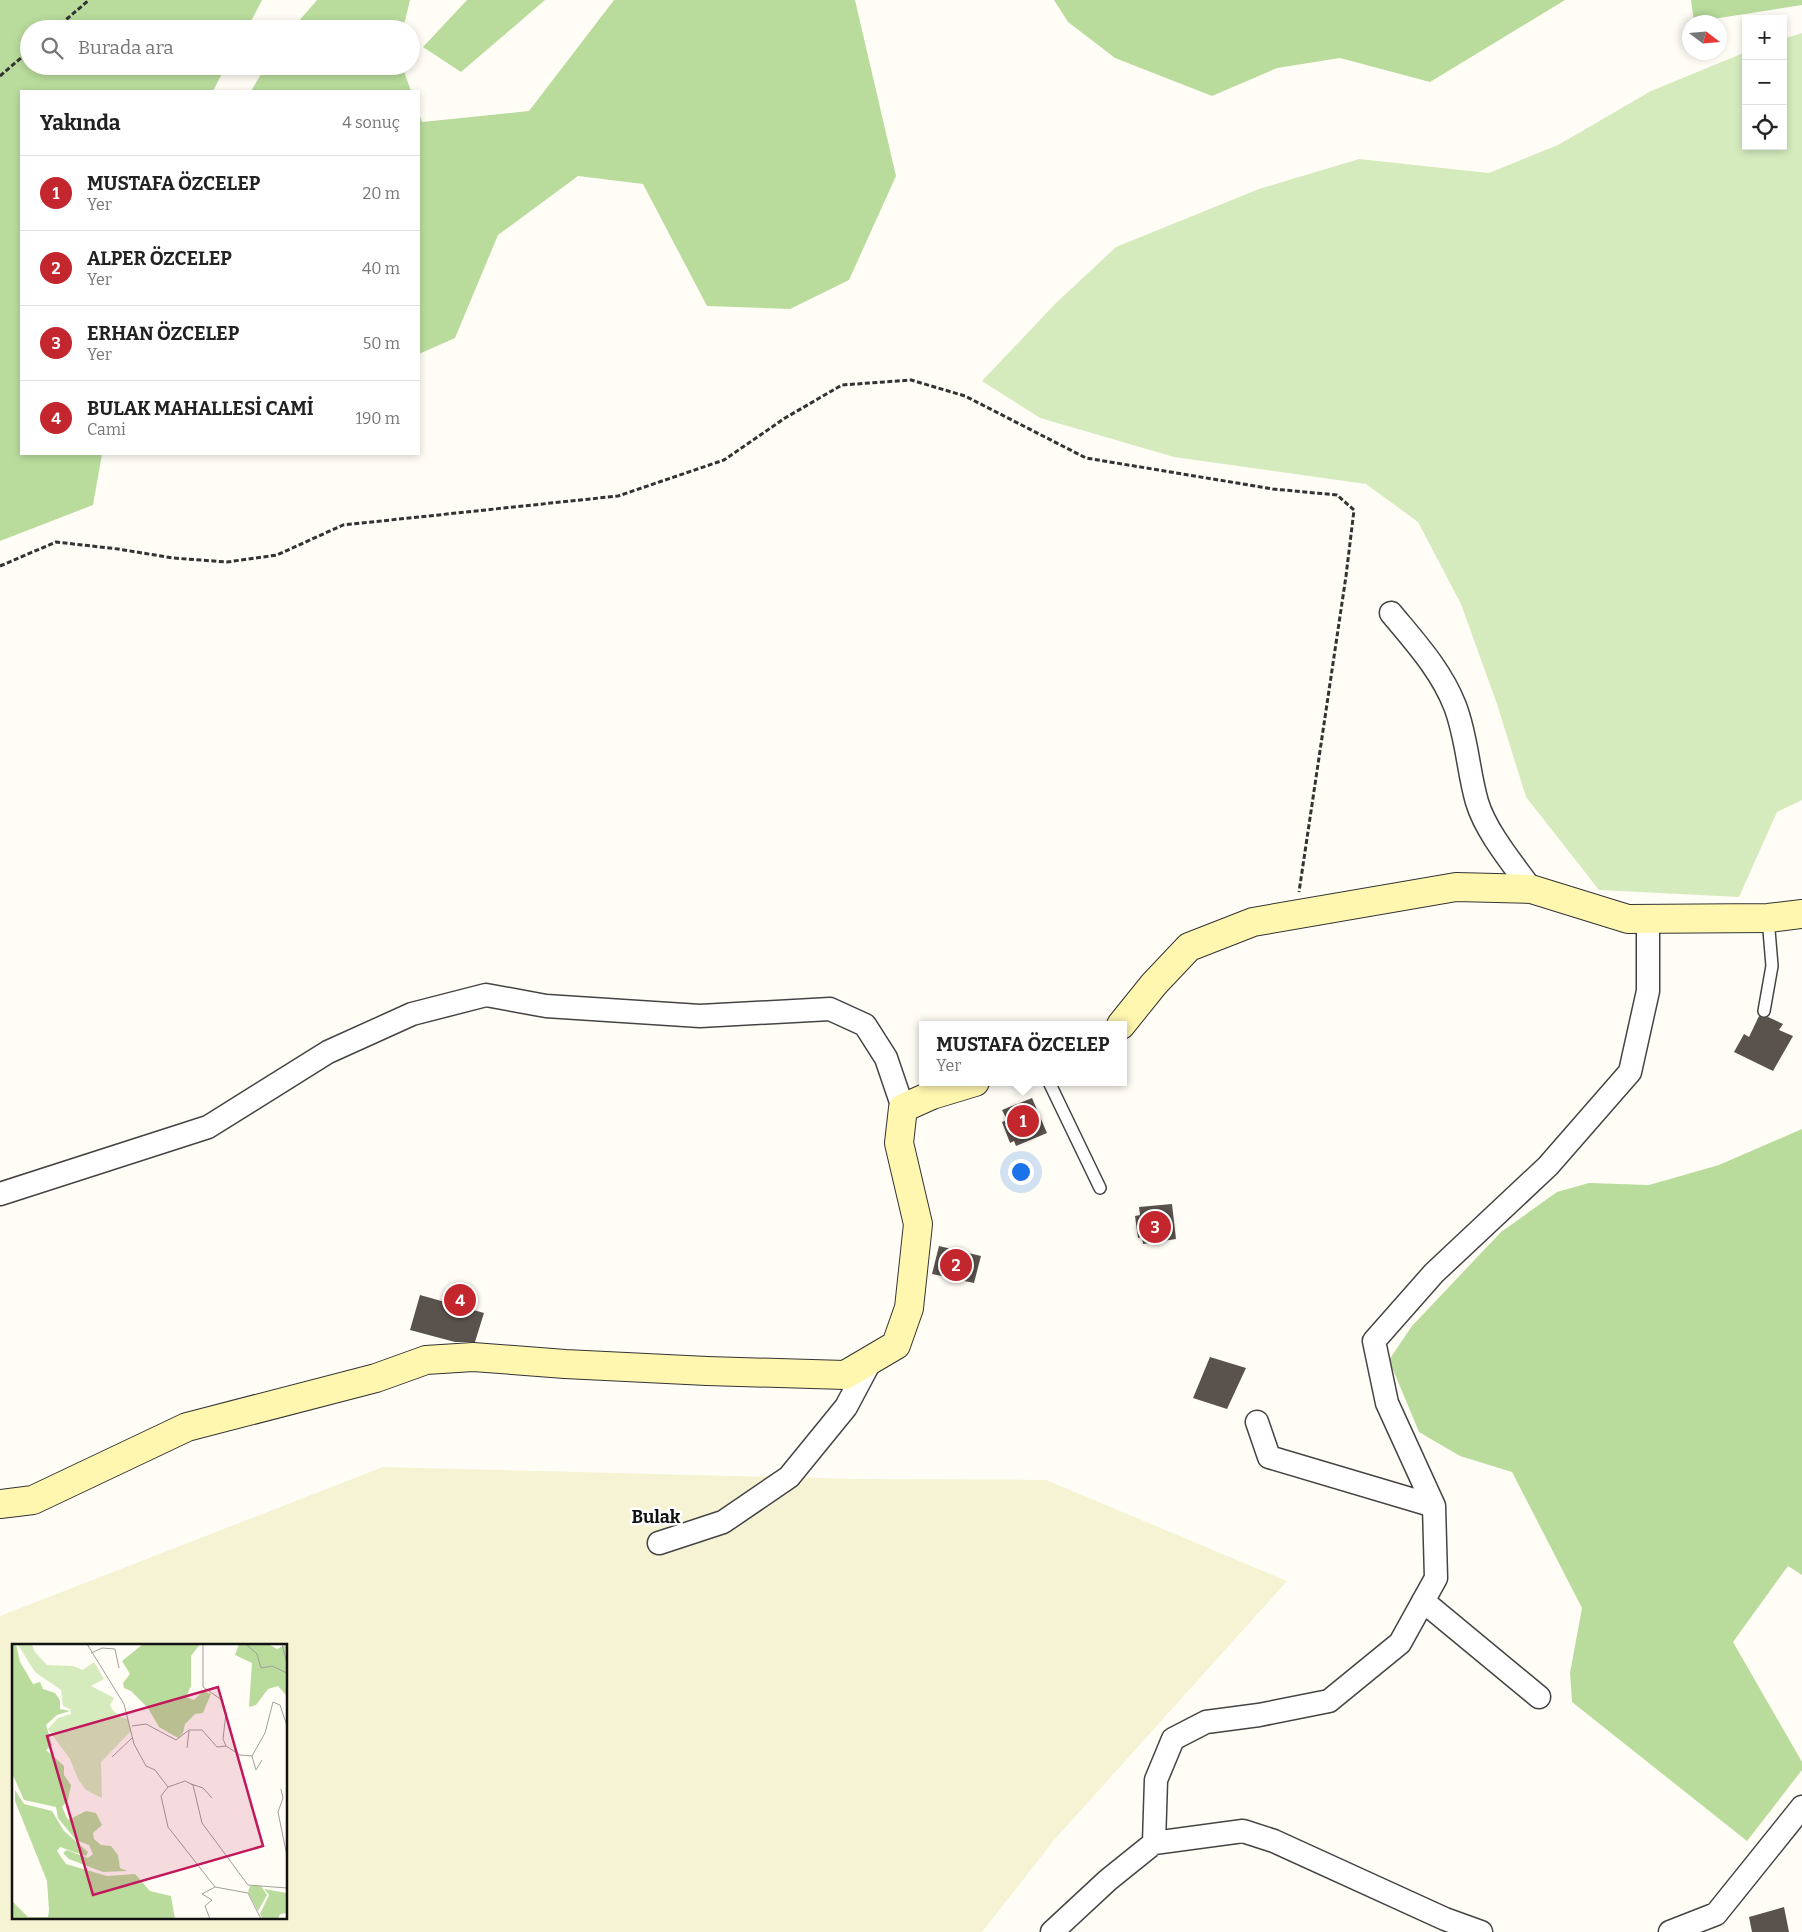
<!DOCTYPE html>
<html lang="tr">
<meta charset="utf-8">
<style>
:root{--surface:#fff;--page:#f6f6f6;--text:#222;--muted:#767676;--line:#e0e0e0;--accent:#c4262e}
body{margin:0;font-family:Bitter,serif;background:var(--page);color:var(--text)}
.controls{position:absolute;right:15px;top:15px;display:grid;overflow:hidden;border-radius:0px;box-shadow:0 2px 8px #0003}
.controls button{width:45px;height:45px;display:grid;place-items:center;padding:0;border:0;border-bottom:1px solid var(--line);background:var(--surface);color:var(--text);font:25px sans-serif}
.compass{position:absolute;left:1682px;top:15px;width:45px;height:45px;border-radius:50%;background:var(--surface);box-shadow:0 2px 8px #0003;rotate:106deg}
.you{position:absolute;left:1020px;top:1171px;width:18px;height:18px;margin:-12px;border:4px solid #fff;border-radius:50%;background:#1a73e8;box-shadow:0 0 0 8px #1a73e833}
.badge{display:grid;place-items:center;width:32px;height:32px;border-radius:50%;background:var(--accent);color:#fff;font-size:16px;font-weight:700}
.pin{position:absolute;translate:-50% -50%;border:2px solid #fff;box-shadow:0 1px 5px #0006}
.popup{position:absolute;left:919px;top:1021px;width:208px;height:65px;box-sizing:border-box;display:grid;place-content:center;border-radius:0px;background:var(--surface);filter:drop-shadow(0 1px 4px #0005);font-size:16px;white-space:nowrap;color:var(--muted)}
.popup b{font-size:19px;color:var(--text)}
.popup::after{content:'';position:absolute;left:50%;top:100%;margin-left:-10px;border:10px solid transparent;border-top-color:var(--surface)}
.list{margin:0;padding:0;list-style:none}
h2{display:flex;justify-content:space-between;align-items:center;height:65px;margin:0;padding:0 20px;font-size:21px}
h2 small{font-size:16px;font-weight:400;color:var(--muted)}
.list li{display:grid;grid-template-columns:32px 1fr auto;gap:15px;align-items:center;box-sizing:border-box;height:75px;padding:0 20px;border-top:1px solid var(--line)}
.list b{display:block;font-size:19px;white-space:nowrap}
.list p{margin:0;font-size:16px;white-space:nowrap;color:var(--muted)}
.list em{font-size:16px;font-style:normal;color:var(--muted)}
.icon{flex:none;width:28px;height:28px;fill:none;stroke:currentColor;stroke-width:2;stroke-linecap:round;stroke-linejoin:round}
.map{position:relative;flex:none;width:1802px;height:1932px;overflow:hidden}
.search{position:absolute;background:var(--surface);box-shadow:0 2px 8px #0003;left:20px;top:20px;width:400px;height:55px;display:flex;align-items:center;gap:12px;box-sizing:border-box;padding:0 18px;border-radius:28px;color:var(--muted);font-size:19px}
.panel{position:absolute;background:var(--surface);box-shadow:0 2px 8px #0003;left:20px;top:90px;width:400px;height:365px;border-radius:0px}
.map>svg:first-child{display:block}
.farmland{fill:#f6f3d4;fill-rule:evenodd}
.green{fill:#d5ebbd}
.forest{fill:#b9dc9c}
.building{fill:#5a524d}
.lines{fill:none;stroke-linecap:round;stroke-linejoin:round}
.lane-casing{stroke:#444;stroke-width:14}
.street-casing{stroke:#444;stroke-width:25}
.secondary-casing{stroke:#333;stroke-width:30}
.path{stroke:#333;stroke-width:3;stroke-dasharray:5 2.5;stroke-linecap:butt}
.lane{stroke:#fff;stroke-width:11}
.street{stroke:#fff;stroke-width:22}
.secondary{stroke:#fff6b0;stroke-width:28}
.labels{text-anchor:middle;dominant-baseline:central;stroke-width:5;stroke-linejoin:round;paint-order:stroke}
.quarter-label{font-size:18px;font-weight:bold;fill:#111;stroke:#fff}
.inset-road{fill:none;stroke:#a09f9a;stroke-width:1}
.view{fill:#c2185b;fill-opacity:0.15;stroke:#c2185b;stroke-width:2.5}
.inset-edge{fill:none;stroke:#111;stroke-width:2.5}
</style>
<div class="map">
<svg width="1802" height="1932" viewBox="0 0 1802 1932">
<rect width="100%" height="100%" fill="#fffdf5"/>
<path class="farmland" d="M383,1467L856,1479L1046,1480L1287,1581L1055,1839L982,1932H0V1616ZM14,1646H286V1918H14Z"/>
<path class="green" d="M1802,33V800L1777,812L1739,897L1599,890L1526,797L1497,704L1461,604L1418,522L1366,484L1174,457L1040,418L982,381L1056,303L1116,247L1259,189L1359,159L1489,173L1558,145L1651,91L1746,52V146H1783V39Z"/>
<path class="forest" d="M0,0H262L247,29H29V66H226L213,91H21V454H102L93,505L0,541Z
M317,0H410L403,29H292Z
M467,0H545L461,72L423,47Z
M614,0H855L896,176L849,280L790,309L707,306L643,184L578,176L498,235L455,338L419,354V114L422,122L529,111Z
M1054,0H1565L1430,82L1340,58L1277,68L1212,96L1115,58L1068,22Z
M1691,0H1802V5L1694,22Z
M266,66H402L411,91H251Z
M1802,1129V1575L1788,1566L1733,1642L1802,1762V1770L1747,1841L1572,1702L1570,1673L1582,1608L1512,1472L1460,1456L1419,1432L1389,1360L1412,1326L1501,1232L1557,1192L1589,1183L1649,1185L1719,1165Z"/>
<path class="building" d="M1759,1016L1763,1018L1768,1017L1783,1024L1779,1030L1793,1036L1773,1071L1734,1052L1744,1034L1749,1037Z
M1032,1098L1047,1133L1016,1146L1014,1141L1010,1143L1002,1122L1007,1120L1002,1110Z
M1172,1204L1176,1239L1143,1244L1142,1237L1138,1238L1135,1216L1140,1215L1139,1207Z
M939,1246L981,1256L974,1283L932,1274Z
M420,1295L484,1313L475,1342H455L410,1330Z
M1210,1357L1246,1368L1227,1409L1193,1398Z
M1784,1907L1789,1932H1752L1749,1917Z"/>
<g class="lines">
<g class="lane-casing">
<path id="lane" d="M1764,1011L1772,966L1768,918
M1049,1082L1100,1188"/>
</g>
<g class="street-casing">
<path id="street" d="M1391,613C1415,642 1441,670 1455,706C1467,737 1468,771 1477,802C1486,832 1513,864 1531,889
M0,1194L208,1127L328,1052L412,1014L486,995L546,1006L700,1016L830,1009L865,1025L886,1058L903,1108
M1257,1422L1269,1457L1434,1506
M659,1543L723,1522L789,1477L846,1407L871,1360
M1423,1601L1539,1697
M1154,1843L1243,1831L1274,1841L1445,1919L1481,1932
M1052,1932L1108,1880L1154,1843L1156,1780L1173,1739L1206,1722L1259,1715L1329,1701L1400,1643L1436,1578L1434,1506L1387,1403L1374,1341L1434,1273L1548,1166L1630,1072L1648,991V918
M1670,1932L1716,1914L1802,1807"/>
</g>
<g class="secondary-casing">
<path id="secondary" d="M1121,1025L1154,984L1189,947L1253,922L1456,887L1531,889L1628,919L1768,918L1802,914
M0,1504L33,1500L187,1427L376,1378L426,1360L473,1357L565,1364L707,1371L845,1375L896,1345L909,1308L918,1224L899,1143L903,1108L932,1095L975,1082"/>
</g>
<path class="path" d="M55,29L89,0
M0,76L29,51
M0,566L56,542L118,549L173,558L227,562L277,555L343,525L618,496L724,460L785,418L842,385L911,380L965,396L1086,458L1273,489L1337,495L1354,510L1346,576L1299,892"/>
<use href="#lane" class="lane"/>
<use href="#street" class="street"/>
<use href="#secondary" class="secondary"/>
</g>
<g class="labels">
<g class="quarter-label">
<text x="656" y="1517">Bulak</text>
</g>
</g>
<g transform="translate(12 1644)">
<rect width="275" height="275" fill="#fffdf5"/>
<path d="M26,0L20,1L23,8L35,21L61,22L71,26L82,18L92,35L79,42L102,54L98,61L100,65L108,73L116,75L119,87L89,118L90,154L74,146L66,135L58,115L36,85L46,74L59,70L58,65L51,62L49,46L23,28L6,1Z" fill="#d5ebbd"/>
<path d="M0,0H4L8,18L21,40L28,38L31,45L43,49L48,56V65L58,67L45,71L34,81L40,101L34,106L52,122V131L59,141L56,156L50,163L56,176L74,167L84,169L90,181L81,189L82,195L89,201L99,202L106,211L108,224L115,227L91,228L57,215L51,209L55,206L76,214L81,210L77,201L64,196L46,174L44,163L12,156L0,129ZM131,0H188L179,12V42L174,53L182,56L191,47L199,50L191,69L183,70L173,80L171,89L166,94L147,83L136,64L119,47L112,44L111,39L118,30L110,17ZM227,0H256L265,5L275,0V52L266,42L256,45L244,61L237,63L240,19L223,11ZM3,146L12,160L40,167L52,187L76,208L74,212L48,203L45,207L54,220L95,232L123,230L138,247L159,252L163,275H0V257L16,273H36L37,266L35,237L3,157ZM238,242H249L255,251L246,267L236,248ZM252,245L275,249V269L268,270L266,275H251L248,270L257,251Z" fill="#b9dc9c"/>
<path class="inset-road" d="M75,0L112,60L122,100L134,122L143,126L156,143L173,137L181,141L190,179L236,241L275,244M191,0V43L210,56L214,69L211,95L214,102M234,0L245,10L249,24L260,22L275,29M270,0L275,20M79,9L90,4L103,5L107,24M120,82L134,80L164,96L177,86H190L205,103L214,102L228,111L240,112L244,126L250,116M175,104L177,87M240,112L253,89L261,58L268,61L275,82M100,113L120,94M179,140L191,144L200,154M156,143L149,152L156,183L203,243M269,145L271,154L266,168L275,212M198,275L193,262L200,256L190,250L203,243L236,249L249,275"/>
<path class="view" d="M206,43L251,202L81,251L35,92Z"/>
<rect width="275" height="275" class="inset-edge"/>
</g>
</svg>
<div class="controls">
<button>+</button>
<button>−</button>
<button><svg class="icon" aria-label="locate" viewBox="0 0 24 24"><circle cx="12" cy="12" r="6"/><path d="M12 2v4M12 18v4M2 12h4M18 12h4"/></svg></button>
</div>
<svg class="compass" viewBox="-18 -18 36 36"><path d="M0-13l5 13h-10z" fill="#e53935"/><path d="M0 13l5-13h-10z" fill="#767676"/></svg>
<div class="you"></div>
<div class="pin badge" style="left:1023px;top:1121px">1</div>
<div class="popup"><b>MUSTAFA ÖZCELEP</b>Yer</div>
<div class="pin badge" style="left:956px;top:1265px">2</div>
<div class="pin badge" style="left:1155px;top:1227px">3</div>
<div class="pin badge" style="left:460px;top:1300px">4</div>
<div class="search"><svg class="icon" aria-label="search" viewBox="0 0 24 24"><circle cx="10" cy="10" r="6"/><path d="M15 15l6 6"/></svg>Burada ara</div>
<section class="panel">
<h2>Yakında<small>4 sonuç</small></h2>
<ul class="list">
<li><span class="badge">1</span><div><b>MUSTAFA ÖZCELEP</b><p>Yer</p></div><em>20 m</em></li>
<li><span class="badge">2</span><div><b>ALPER ÖZCELEP</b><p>Yer</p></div><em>40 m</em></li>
<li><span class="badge">3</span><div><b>ERHAN ÖZCELEP</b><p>Yer</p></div><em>50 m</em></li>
<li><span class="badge">4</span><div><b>BULAK MAHALLESİ CAMİ</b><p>Cami</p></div><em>190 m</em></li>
</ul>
</section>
</div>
